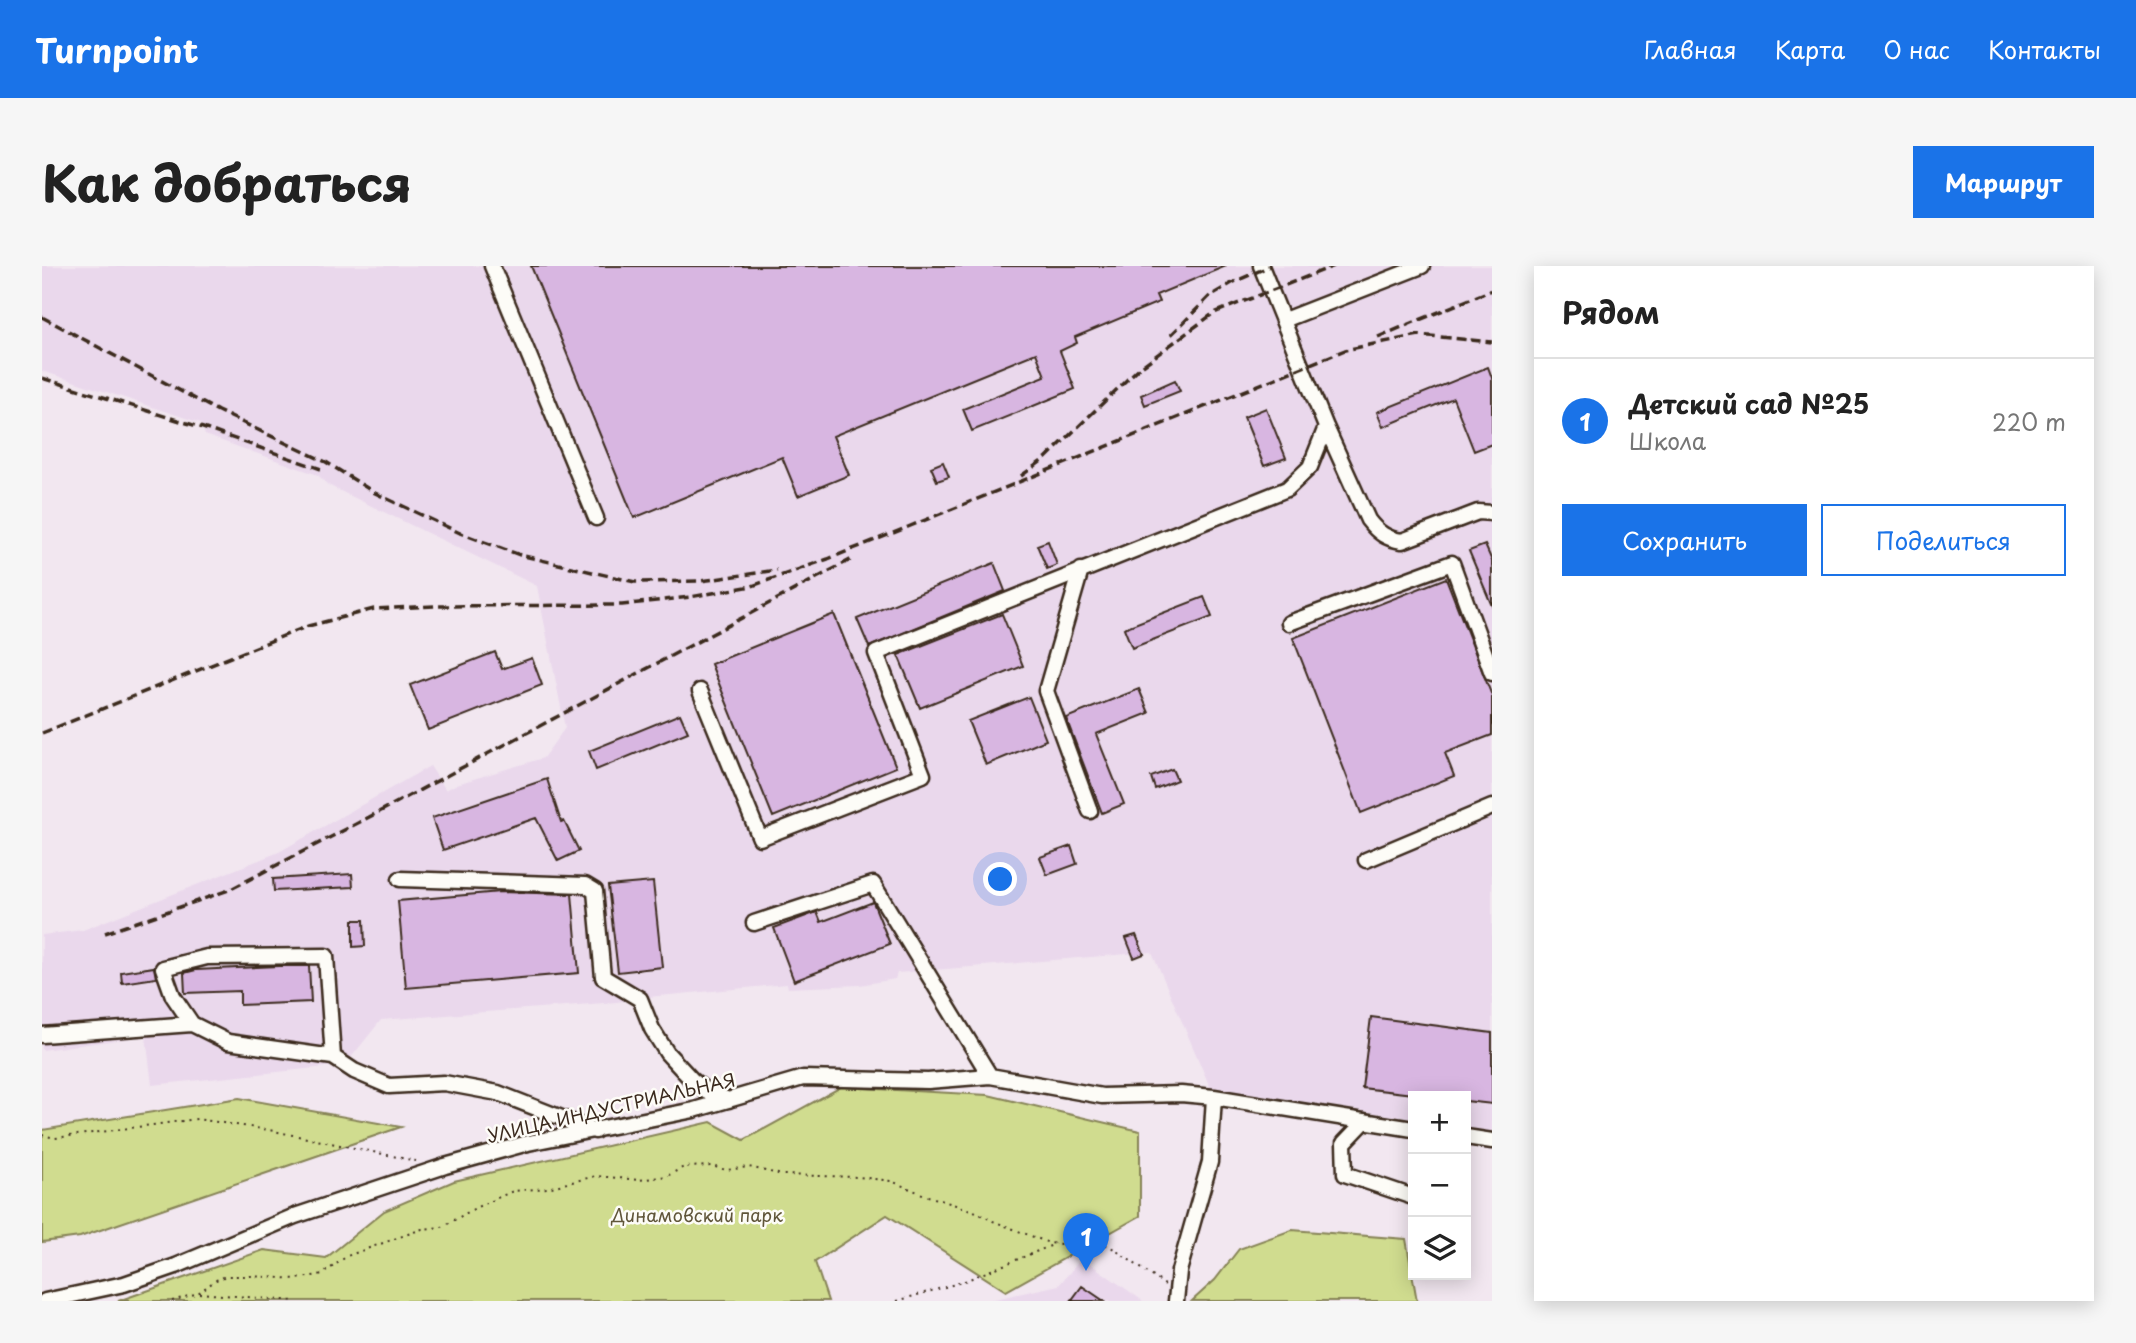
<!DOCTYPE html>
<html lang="ru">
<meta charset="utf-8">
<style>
:root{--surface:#fff;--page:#f6f6f6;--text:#222;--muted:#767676;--line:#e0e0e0;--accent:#1a73e8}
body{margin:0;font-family:"Playpen Sans",sans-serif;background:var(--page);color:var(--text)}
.controls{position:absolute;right:21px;bottom:21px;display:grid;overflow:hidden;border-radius:0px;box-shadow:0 4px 18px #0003}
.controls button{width:63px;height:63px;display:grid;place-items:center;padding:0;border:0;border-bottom:2px solid var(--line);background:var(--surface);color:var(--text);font:35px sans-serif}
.you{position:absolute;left:959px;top:614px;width:24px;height:24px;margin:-18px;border:5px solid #fff;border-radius:50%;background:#1a73e8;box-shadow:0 0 0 10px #1a73e833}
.badge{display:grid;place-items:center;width:46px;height:46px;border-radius:50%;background:var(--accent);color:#fff;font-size:23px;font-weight:700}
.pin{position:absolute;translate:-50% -58px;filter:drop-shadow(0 2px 4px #0008)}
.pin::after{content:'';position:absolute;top:37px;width:24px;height:21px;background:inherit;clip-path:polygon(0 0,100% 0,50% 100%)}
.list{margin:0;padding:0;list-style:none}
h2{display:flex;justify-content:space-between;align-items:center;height:91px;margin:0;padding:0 28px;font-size:30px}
h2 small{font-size:23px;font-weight:400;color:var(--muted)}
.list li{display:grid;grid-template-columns:46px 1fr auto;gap:21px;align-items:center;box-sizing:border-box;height:126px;padding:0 28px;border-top:2px solid var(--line)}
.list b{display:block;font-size:26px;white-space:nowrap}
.list p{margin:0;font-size:23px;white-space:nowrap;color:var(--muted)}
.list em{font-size:23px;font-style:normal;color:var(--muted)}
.actions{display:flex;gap:14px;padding:21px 28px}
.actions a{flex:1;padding:16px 0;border:2px solid var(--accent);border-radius:0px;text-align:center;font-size:24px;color:var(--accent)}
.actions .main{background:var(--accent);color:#fff}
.icon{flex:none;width:38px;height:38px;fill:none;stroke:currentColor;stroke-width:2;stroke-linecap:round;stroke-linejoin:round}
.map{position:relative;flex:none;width:1450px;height:1035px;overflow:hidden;border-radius:0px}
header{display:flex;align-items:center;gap:42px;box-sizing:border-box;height:98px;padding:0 35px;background:var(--accent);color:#fff}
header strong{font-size:33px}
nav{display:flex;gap:38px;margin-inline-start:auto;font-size:24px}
.intro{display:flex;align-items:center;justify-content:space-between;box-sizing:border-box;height:168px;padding:0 42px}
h1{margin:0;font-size:49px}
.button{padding:18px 32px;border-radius:0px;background:var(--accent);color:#fff;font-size:24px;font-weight:700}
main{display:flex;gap:42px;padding:0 42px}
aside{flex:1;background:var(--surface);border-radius:0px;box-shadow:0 4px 18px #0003}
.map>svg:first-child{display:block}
.built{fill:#ead8ec}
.green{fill:#d0dc8f;stroke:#868356;stroke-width:2}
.building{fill:#d8b6e1;stroke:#3b2a1e;stroke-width:2}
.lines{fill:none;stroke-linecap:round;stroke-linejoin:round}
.minor-casing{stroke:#3b2a1e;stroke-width:19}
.path{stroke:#3b2a1e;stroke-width:2;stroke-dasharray:2 5;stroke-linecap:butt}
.minor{stroke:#fdfcf7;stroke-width:14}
.rail{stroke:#3b2a1e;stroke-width:3.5;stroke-dasharray:10 5;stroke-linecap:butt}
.labels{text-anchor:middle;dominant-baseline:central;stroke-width:5;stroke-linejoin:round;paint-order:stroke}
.street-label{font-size:18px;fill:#3b2a1e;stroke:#fdfcf7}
.park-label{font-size:18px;fill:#60563a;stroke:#fdfcf7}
</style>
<header>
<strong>Turnpoint</strong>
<nav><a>Главная</a><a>Карта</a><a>О нас</a><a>Контакты</a></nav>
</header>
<div class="intro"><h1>Как добраться</h1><a class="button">Маршрут</a></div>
<main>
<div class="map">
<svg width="1450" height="1035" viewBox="0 0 1450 1035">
<rect width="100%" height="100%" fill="#f2e7f0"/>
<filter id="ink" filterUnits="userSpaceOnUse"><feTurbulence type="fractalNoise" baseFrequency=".0143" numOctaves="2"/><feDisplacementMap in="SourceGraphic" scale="14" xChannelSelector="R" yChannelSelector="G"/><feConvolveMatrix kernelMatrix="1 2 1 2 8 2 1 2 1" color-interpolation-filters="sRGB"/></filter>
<g filter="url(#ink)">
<path class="built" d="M0,0H1450V866L1424,862V830H1371V853L1168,821L1110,686L855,707L853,713L818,719L746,722L745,718L606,731L575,736L339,754L303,799L110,819L104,770L0,784V669L41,664L237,586L388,500L404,524L415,518L501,492L523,462L495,320L286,219L276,209L163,169L159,157L0,105Z
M1040,992L1101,1035H944L1017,1019Z"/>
<path class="green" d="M799,821L946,829L1098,865V950L964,1025L845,949L773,996L786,1035H76L222,984L284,992L342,945L412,915L669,856L702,874Z
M197,832L359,861L38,971L0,976V864Z
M1250,964L1364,973L1375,1035H1150L1173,1014L1197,983Z"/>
<path class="building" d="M489,0H1184L1114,29L1117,36L1033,71L1035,77L1018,85L1033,123L930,165L921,143L1003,110L994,87L791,170L807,209L756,230L740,191L592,252Z
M1446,101L1450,112V178L1432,185L1411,132L1341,161L1335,146Z
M1133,114L1138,125L1103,139L1099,129Z
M1224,142L1244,192L1222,200L1202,151Z
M901,196L907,211L895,215L889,201Z
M1006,275L1015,299L1005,303L995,279Z
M1443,279L1450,295V340L1427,285Z
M952,297L963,325L827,381L815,353Z
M1404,312L1450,430V469L1403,487L1412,510L1319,547L1251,372Z
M1162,331L1170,351L1090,382L1082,362Z
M792,348L854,501L731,551L669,398Z
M960,348L981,400L878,442L856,389Z
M453,386L460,403L490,392L500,419L386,464L368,419Z
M1097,423L1107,447L1054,468L1082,538L1060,547L1024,452Z
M987,431L1004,474L944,499L926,455Z
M638,448L646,466L554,504L547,485Z
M1130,503L1135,514L1113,523L1109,511Z
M505,513L519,556L522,555L537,585L516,595L494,552L401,584L390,552Z
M1029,580L1035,598L1005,609L998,591Z
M310,608L311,621L232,625L231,613Z
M611,616L620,701L576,706L566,620Z
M458,626L530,628L537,707L364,722L356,635Z
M831,636L848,678L752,715L732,662L775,646L779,656Z
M311,654H322L323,680L311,681Z
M1094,669L1102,688L1092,692L1084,672Z
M236,700H267L269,736L198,739V725L143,727L142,707L154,704Z
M112,701L114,712L80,717L79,706Z
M1329,751L1450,767V838L1424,835V830H1388L1320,822Z
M1040,1020L1062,1035H1029Z"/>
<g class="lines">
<g class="minor-casing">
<path id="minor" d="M450,0L554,252
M1219,0L1284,161L1326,254C1336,267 1345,273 1360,275L1436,246L1450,247
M1242,54L1380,0
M1039,304L1004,425L1048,545
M1247,357L1410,297L1450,407
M658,425L718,572L881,509L834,387L1245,223L1268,201L1284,161
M1324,594L1450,541
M358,613L543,619L553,625L561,711L598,733L610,763L625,787L650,814L665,826L687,834
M712,657L831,618L948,810
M150,758L131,730L121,702L165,691L284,690L291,791L312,805L347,820L402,817L456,827L553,865
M0,769L150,758L186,776L291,791
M1323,855L1302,877L1303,908L1371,931
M1424,871L1450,875
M3,1035L82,1018L134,1000L253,950L403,900L486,877L652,844L761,812L886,815L948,810L1060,830L1139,828L1172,831L1371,863
M1134,1035L1137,1005L1168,896L1172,831"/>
</g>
<path class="path" d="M0,869L13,872L155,853L227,864L374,895
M157,1027L254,1035
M130,1035L156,1027L174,1014L184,1010H209L255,1013L281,1008L305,990L380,963L400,961L435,941L471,925L505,922L554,910L598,914L625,910L642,901L670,900L684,904L707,901L740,909L817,911L849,915L883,929L932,945L951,955L1007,977L1030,979L1050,973L1069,981L1123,1019
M855,1035L920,1016L1013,978"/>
<use href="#minor" class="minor"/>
<path class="rail" d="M0,51L176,145L284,196L333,227L418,267L478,289L593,316L659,315L735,304
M1129,69L1168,30L1190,17L1228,0
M1336,71L1450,24
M0,112L161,162L279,203
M979,210L1004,192L1097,102L1172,47L1292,0
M0,467L266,360L332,343L393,340L580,339L648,331L710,320L786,293L866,261L1303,84L1377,69L1450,76
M63,667L187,624L335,547L812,292"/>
</g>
</g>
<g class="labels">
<g class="street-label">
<text transform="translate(569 841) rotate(-13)">УЛИЦА ИНДУСТРИАЛЬНАЯ</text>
</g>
<g class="park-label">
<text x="655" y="948">Динамовский парк</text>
</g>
</g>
</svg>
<div class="controls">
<button>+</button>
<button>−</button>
<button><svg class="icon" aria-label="layers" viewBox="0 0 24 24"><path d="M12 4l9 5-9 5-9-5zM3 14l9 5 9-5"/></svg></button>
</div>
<div class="you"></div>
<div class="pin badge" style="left:1044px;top:1005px">1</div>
</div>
<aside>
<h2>Рядом<small></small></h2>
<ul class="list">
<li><span class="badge">1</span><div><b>Детский сад №25</b><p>Школа</p></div><em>220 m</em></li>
</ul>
<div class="actions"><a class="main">Сохранить</a><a>Поделиться</a></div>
</aside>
</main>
